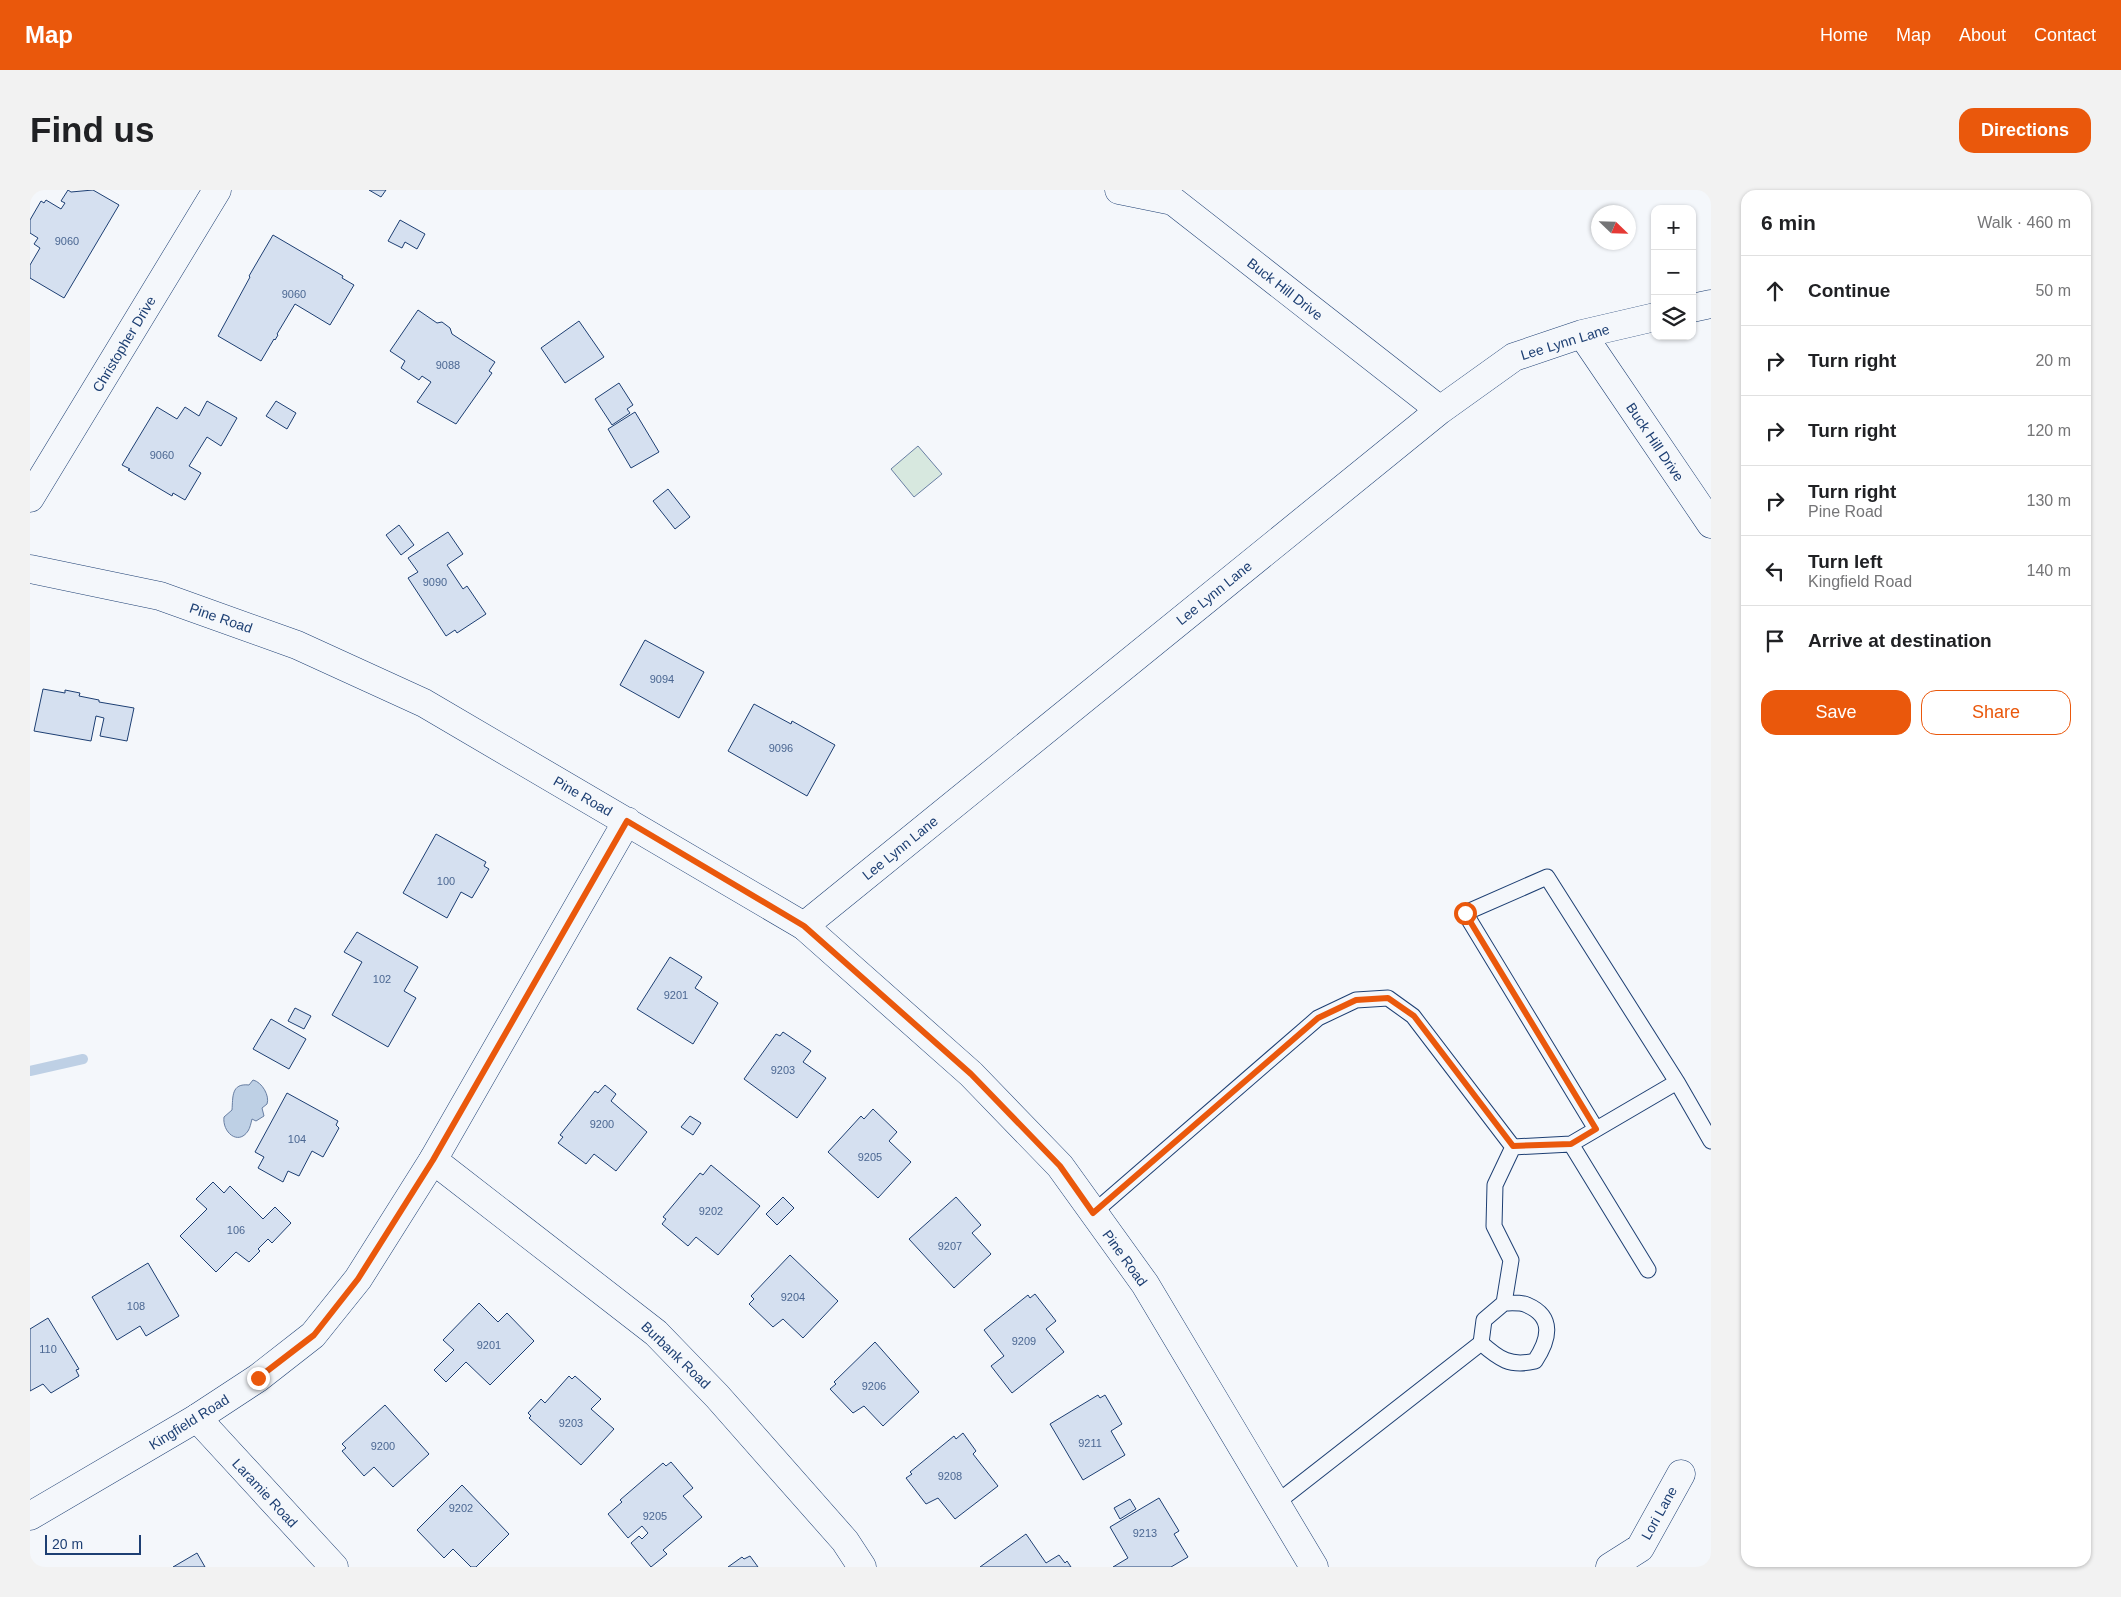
<!DOCTYPE html>
<meta charset="utf-8">
<style>
:root{--surface:#fff;--page:#f2f2f2;--text:#202124;--muted:#757577;--line:#e0e0e0;--accent:#ea580c}
body{margin:0;font-family:Helvetica,sans-serif;background:var(--page);color:var(--text)}
.controls{position:absolute;right:15px;top:15px;display:grid;overflow:hidden;border-radius:10px;box-shadow:0 1px 4px #0004}
.controls button{width:45px;height:45px;display:grid;place-items:center;padding:0;border:0;border-bottom:1px solid var(--line);background:var(--surface);color:var(--text);font:25px sans-serif}
.compass{position:absolute;left:1561px;top:15px;width:45px;height:45px;border-radius:50%;background:var(--surface);box-shadow:0 1px 4px #0004;rotate:113deg}
.scale{position:absolute;left:15px;bottom:12px;width:96px;box-sizing:border-box;padding-left:5px;border:2px solid #1d3f73;border-top:0;font-size:14px;line-height:18px;white-space:nowrap;color:#1d3f73;-webkit-text-stroke:4px #f4f7fb;paint-order:stroke}
.stop{position:absolute;width:15px;height:15px;margin:-11px;border:4px solid #ea580c;border-radius:50%;background:#fff}
.stop.end{background:#ea580c;border-color:#fff;box-shadow:0 1px 5px #0008}
.list{margin:0;padding:0;list-style:none}
h2{display:flex;justify-content:space-between;align-items:center;height:65px;margin:0;padding:0 20px;font-size:21px}
h2 small{font-size:16px;font-weight:400;color:var(--muted)}
.list li{display:grid;grid-template-columns:32px 1fr auto;gap:15px;align-items:center;box-sizing:border-box;height:70px;padding:0 20px;border-top:1px solid var(--line)}
.list b{display:block;font-size:19px;white-space:nowrap}
.list p{margin:0;font-size:16px;white-space:nowrap;color:var(--muted)}
.list em{font-size:16px;font-style:normal;color:var(--muted)}
.actions{display:flex;gap:10px;padding:15px 20px}
.actions a{flex:1;padding:11px 0;border:1px solid var(--accent);border-radius:15px;text-align:center;font-size:18px;color:var(--accent)}
.actions .main{background:var(--accent);color:#fff}
.icon{flex:none;width:28px;height:28px;fill:none;stroke:currentColor;stroke-width:2;stroke-linecap:round;stroke-linejoin:round}
.map{position:relative;flex:none;width:1681px;height:1377px;overflow:hidden;border-radius:15px}
header{display:flex;align-items:center;gap:30px;box-sizing:border-box;height:70px;padding:0 25px;background:var(--accent);color:#fff}
header strong{font-size:24px}
nav{display:flex;gap:28px;margin-inline-start:auto;font-size:18px}
.intro{display:flex;align-items:center;justify-content:space-between;box-sizing:border-box;height:120px;padding:0 30px}
h1{margin:0;font-size:35px}
.button{padding:12px 22px;border-radius:15px;background:var(--accent);color:#fff;font-size:18px;font-weight:700}
main{display:flex;gap:30px;padding:0 30px}
aside{flex:1;background:var(--surface);border-radius:15px;box-shadow:0 1px 4px #0004}
.map>svg:first-child{display:block}
.green{fill:#d7e8df;stroke:#687fa3}
.water{fill:#bed0e5;stroke:#687fa3}
.lines{fill:none;stroke-linecap:round;stroke-linejoin:round}
.stream{stroke:#bed0e5;stroke-width:10}
.building{fill:#d5e0f0;stroke:#1d3f73}
.service-casing{stroke:#1d3f73;stroke-width:17}
.minor-casing{stroke:#1d3f73;stroke-width:29}
.tertiary-casing{stroke:#1d3f73;stroke-width:29}
.service{stroke:#f4f7fb;stroke-width:15}
.minor{stroke:#f4f7fb;stroke-width:28}
.tertiary{stroke:#f4f7fb;stroke-width:28}
.route{stroke:#ea580c;stroke-width:6}
.labels{text-anchor:middle;dominant-baseline:central;stroke-width:4;stroke-linejoin:round;paint-order:stroke}
.number-label{font-size:11px;fill:#4b6792}
.street-label{font-size:14px;fill:#1d3f73;stroke:#f4f7fb}
</style>
<header>
<strong>Map</strong>
<nav><a>Home</a><a>Map</a><a>About</a><a>Contact</a></nav>
</header>
<div class="intro"><h1>Find us</h1><a class="button">Directions</a></div>
<main>
<div class="map">
<svg width="1681" height="1377" viewBox="0 0 1681 1377">
<rect width="100%" height="100%" fill="#f4f7fb"/>
<path class="green" d="M888,256L912,284L884,307L861,279Z"/>
<path class="water" d="M223,890C232,892 240,906 237,914L232,918L234,926L226,931L222,929C221,933 220,938 218,941C208,956 192,942 194,927L202,920C203,907 201,893 219,895Z"/>
<g class="lines">
<path class="stream" d="M0,881L53,869"/>
</g>
<path class="building" d="M38,0L41,2L63,0L89,15L34,108L0,88V75L10,58L4,54L8,48L0,43V30L11,11L14,13L16,10L31,19L35,13L31,11Z
M339,0H356L351,7Z
M370,30L395,44L387,59L375,52L372,58L358,51Z
M243,45L313,86L312,88L324,95L300,135L265,114L247,144L248,145L245,150L244,149L231,171L188,146L220,87L219,86Z
M388,120L407,133L412,132L420,138L422,144L465,172L459,181L462,183L426,234L387,212L401,192L392,186L389,190L371,178L375,171L360,161Z
M549,131L574,167L535,193L511,158Z
M589,193L603,215L597,219L600,223L582,235L565,209Z
M177,211L207,228L191,256L177,247L159,276L171,283L155,310L143,303L142,306L98,280L100,279L92,275L127,217L147,229L155,217L169,226Z
M246,211L266,223L257,239L236,226Z
M605,222L629,262L601,278L578,239Z
M638,299L660,327L645,339L623,311Z
M369,335L384,355L371,365L356,345Z
M418,342L433,364L417,375L433,399L437,396L456,424L427,443L425,440L416,446L378,388L388,382L378,368Z
M615,450L674,482L649,528L590,495Z
M13,499L35,503V500L50,503L49,506L69,510V512L104,518L97,551L70,546L74,528L66,526L61,551L4,541Z
M724,514L761,534L762,531L805,555L777,606L698,561Z
M406,644L456,672L454,676L459,679L442,708L431,702L417,728L373,703Z
M327,742L388,777L374,801L386,808L358,857L302,825L332,772L314,762Z
M640,767L672,787L665,798L688,813L663,854L607,819Z
M265,818L281,826L274,839L258,831Z
M241,829L276,849L259,879L223,859Z
M753,842L781,861L773,872L796,888L767,928L714,889L746,844L750,846Z
M575,895L586,904L581,911L617,942L586,981L564,964L556,974L528,953L533,947L530,945L565,901L568,903Z
M257,903L308,931L306,935L309,938L293,967L282,961L269,986L258,981L253,992L228,978L234,967L225,962Z
M843,919L867,942L859,951L881,972L848,1008L798,962L831,926L834,929Z
M660,926L671,933L663,945L651,937Z
M681,975L730,1016L688,1065L666,1047L658,1056L632,1034L636,1029L633,1027L670,983L673,985Z
M183,992L194,1003L200,996L233,1029L245,1017L261,1033L242,1053L238,1049L228,1059L230,1061L219,1072L206,1062L186,1082L150,1046L177,1019L166,1009Z
M753,1007L764,1018L747,1035L736,1024Z
M926,1007L951,1035L942,1043L961,1064L924,1098L879,1049Z
M760,1065L808,1111L773,1148L753,1129L743,1137L719,1114L724,1109L721,1106Z
M118,1073L149,1126L116,1146L110,1136L87,1150L62,1107Z
M1005,1104L1026,1131L1016,1139L1034,1162L982,1203L961,1176L974,1166L954,1140L998,1105L1000,1108Z
M449,1113L468,1132L477,1123L504,1151L460,1195L436,1172L416,1192L404,1180L424,1160L413,1150Z
M18,1128L49,1179L46,1180L49,1186L21,1203L13,1194L0,1201V1139Z
M845,1152L889,1202L853,1236L834,1216L823,1223L800,1199L806,1194L804,1192Z
M539,1186L542,1189L545,1186L571,1209L561,1219L584,1239L551,1275L499,1228L501,1226L498,1223L511,1209L515,1213Z
M1068,1205L1070,1208L1075,1205L1092,1234L1081,1241L1095,1265L1053,1290L1020,1234Z
M355,1215L399,1264L363,1297L344,1277L334,1286L312,1261L316,1258L312,1254Z
M933,1243L946,1261L943,1264L968,1296L925,1329L908,1308L896,1314L876,1288L882,1284L880,1282L924,1246L926,1249Z
M641,1272L663,1298L653,1306L672,1327L633,1360L637,1364L621,1377L601,1353L609,1346L612,1349L618,1343L612,1336L598,1348L578,1324L592,1312L590,1310L633,1273L636,1276Z
M432,1295L479,1344L446,1377H441L423,1359L414,1368L387,1340Z
M1129,1308L1149,1341L1144,1344L1158,1367L1141,1377H1083L1098,1368L1080,1337Z
M1100,1309L1106,1319L1090,1329L1084,1318Z
M996,1344L1016,1373L1029,1365L1035,1373L1037,1371L1041,1377H950Z
M167,1363L175,1377H143Z
M720,1366L728,1377H698L712,1367L714,1369Z"/>
<g class="lines">
<g class="service-casing">
<path id="service" d="M1566,939L1435,723L1517,687L1647,892
M1541,954L1647,892L1681,951
M1063,1023L1288,828L1326,810L1358,808L1383,826L1483,957
M1451,1153C1469,1169 1480,1177 1505,1171C1519,1150 1525,1127 1497,1115C1491,1112 1481,1113 1474,1113
M1245,1314L1451,1153L1454,1130L1474,1113L1481,1070L1464,1036L1465,995L1483,957L1541,954L1618,1080"/>
</g>
<g class="minor-casing">
<path id="minor" d="M1089,0L1143,11L1410,220
M1662,118L1681,114
M1552,144L1681,334
M0,308L187,0
M774,736L1410,220L1484,167L1552,144L1625,127
M403,970L626,1143L687,1206L815,1351L832,1377
M167,1228L304,1377
M1580,1377L1610,1358L1651,1284"/>
</g>
<g class="tertiary-casing">
<path id="tertiary" d="M0,379L130,406L267,455L394,513L774,736L941,884L1030,976L1115,1094L1284,1377
M0,1326L167,1228L228,1188L283,1145L328,1089L403,970L597,631"/>
</g>
<use href="#service" class="service"/>
<use href="#minor" class="minor"/>
<use href="#tertiary" class="tertiary"/>
</g>
<g class="lines">
<path class="route" d="M228,1188L284,1145L328,1089L403,970L597,631L774,736L941,884L1030,976L1063,1023L1288,828L1326,810L1358,808L1384,826L1483,956L1541,954L1566,939L1435,723"/>
</g>
<g class="labels">
<g class="number-label">
<text x="37" y="51">9060</text>
<text x="264" y="104">9060</text>
<text x="418" y="175">9088</text>
<text x="132" y="265">9060</text>
<text x="405" y="392">9090</text>
<text x="632" y="489">9094</text>
<text x="751" y="558">9096</text>
<text x="416" y="691">100</text>
<text x="352" y="789">102</text>
<text x="646" y="805">9201</text>
<text x="753" y="880">9203</text>
<text x="572" y="934">9200</text>
<text x="267" y="949">104</text>
<text x="840" y="967">9205</text>
<text x="681" y="1021">9202</text>
<text x="206" y="1040">106</text>
<text x="920" y="1056">9207</text>
<text x="763" y="1107">9204</text>
<text x="106" y="1116">108</text>
<text x="994" y="1151">9209</text>
<text x="459" y="1155">9201</text>
<text x="18" y="1159">110</text>
<text x="844" y="1196">9206</text>
<text x="541" y="1233">9203</text>
<text x="1060" y="1253">9211</text>
<text x="353" y="1256">9200</text>
<text x="920" y="1286">9208</text>
<text x="431" y="1318">9202</text>
<text x="625" y="1326">9205</text>
<text x="1115" y="1343">9213</text>
</g>
<g class="street-label">
<text transform="translate(1255 99) rotate(38)">Buck Hill Drive</text>
<text transform="translate(1535 152) rotate(-17)">Lee Lynn Lane</text>
<text transform="translate(94 154) rotate(-59)">Christopher Drive</text>
<text transform="translate(1625 252) rotate(56)">Buck Hill Drive</text>
<text transform="translate(1184 403) rotate(-39)">Lee Lynn Lane</text>
<text transform="translate(191 428) rotate(19)">Pine Road</text>
<text transform="translate(553 606) rotate(30)">Pine Road</text>
<text transform="translate(870 658) rotate(-39)">Lee Lynn Lane</text>
<text transform="translate(1095 1068) rotate(54)">Pine Road</text>
<text transform="translate(646 1165) rotate(44)">Burbank Road</text>
<text transform="translate(159 1232) rotate(-32)">Kingfield Road</text>
<text transform="translate(235 1303) rotate(47)">Laramie Road</text>
<text transform="translate(1629 1323) rotate(-61)">Lori Lane</text>
</g>
</g>
</svg>
<div class="controls">
<button>+</button>
<button>−</button>
<button><svg class="icon" aria-label="layers" viewBox="0 0 24 24"><path d="M12 4l9 5-9 5-9-5zM3 14l9 5 9-5"/></svg></button>
</div>
<svg class="compass" viewBox="-18 -18 36 36"><path d="M0-13l5 13h-10z" fill="#e53935"/><path d="M0 13l5-13h-10z" fill="#757577"/></svg>
<div class="scale">20 m</div>
<div class="stop" style="left:1435px;top:723px"></div>
<div class="stop end" style="left:228px;top:1188px"></div>
</div>
<aside>
<h2>6 min<small>Walk · 460 m</small></h2>
<ul class="list">
<li><svg class="icon" aria-label="ahead" viewBox="0 0 24 24"><path d="M12 20V5M6 11l6-6 6 6"/></svg><div><b>Continue</b></div><em>50 m</em></li>
<li><svg class="icon" aria-label="right" viewBox="0 0 24 24"><path d="M7 20v-9h11M14 6l5 5-5 5"/></svg><div><b>Turn right</b></div><em>20 m</em></li>
<li><svg class="icon" aria-label="right" viewBox="0 0 24 24"><path d="M7 20v-9h11M14 6l5 5-5 5"/></svg><div><b>Turn right</b></div><em>120 m</em></li>
<li><svg class="icon" aria-label="right" viewBox="0 0 24 24"><path d="M7 20v-9h11M14 6l5 5-5 5"/></svg><div><b>Turn right</b><p>Pine Road</p></div><em>130 m</em></li>
<li><svg class="icon" aria-label="left" viewBox="0 0 24 24"><path d="M17 20v-9H6M10 6l-5 5 5 5"/></svg><div><b>Turn left</b><p>Kingfield Road</p></div><em>140 m</em></li>
<li><svg class="icon" aria-label="arrive" viewBox="0 0 24 24"><path d="M6 21V4h12l-3 4 3 4H6"/></svg><div><b>Arrive at destination</b></div></li>
</ul>
<div class="actions"><a class="main">Save</a><a>Share</a></div>
</aside>
</main>
